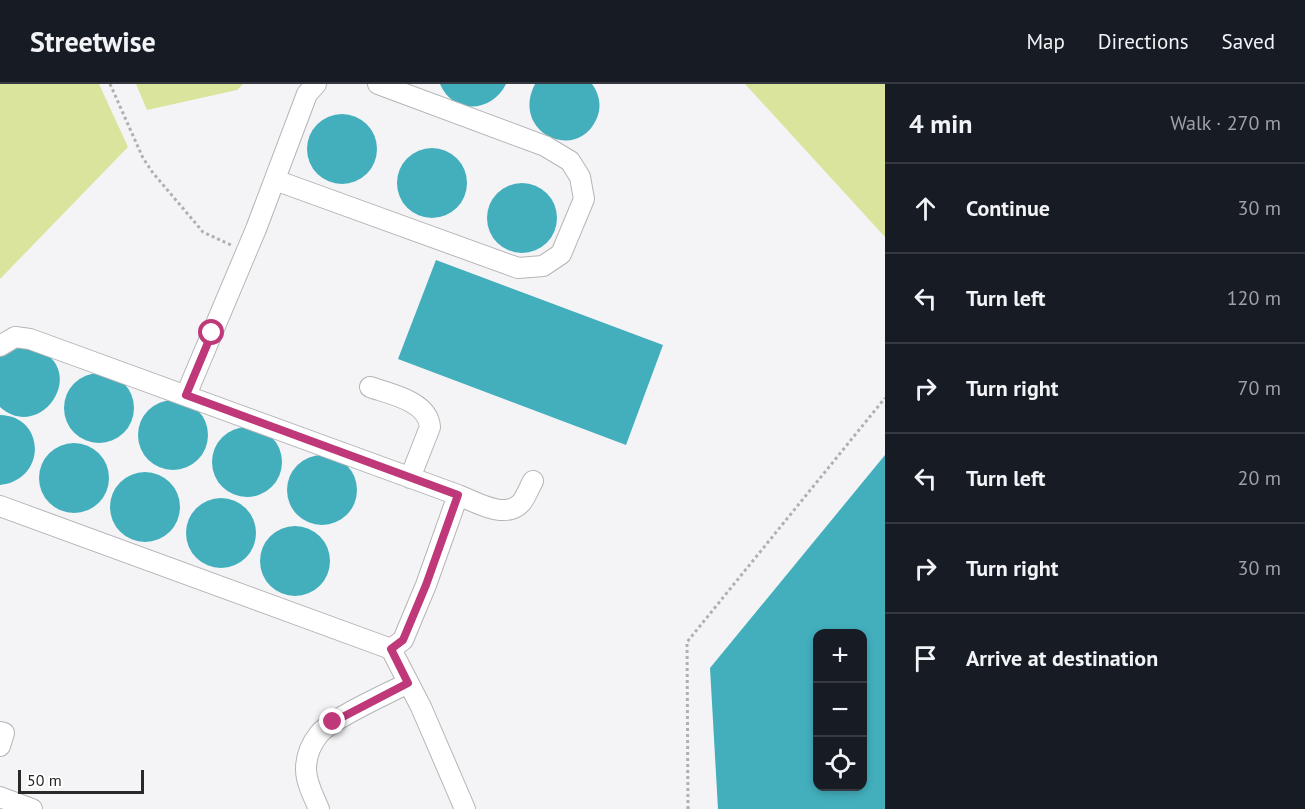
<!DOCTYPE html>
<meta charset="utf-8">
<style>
:root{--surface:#171b24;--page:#20242c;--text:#f1f3f6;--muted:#9ea1a6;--line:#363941}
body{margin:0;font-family:"PT Sans",sans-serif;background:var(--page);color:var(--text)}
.controls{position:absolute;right:18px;bottom:18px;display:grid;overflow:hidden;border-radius:12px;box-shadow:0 3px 9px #0003}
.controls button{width:54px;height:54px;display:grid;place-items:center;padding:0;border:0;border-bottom:2px solid var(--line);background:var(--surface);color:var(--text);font:30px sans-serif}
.scale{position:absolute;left:18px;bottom:15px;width:126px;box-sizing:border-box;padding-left:6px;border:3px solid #282829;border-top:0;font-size:16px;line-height:21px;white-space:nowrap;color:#282829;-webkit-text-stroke:4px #fff;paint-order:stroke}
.stop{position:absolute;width:18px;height:18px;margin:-14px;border:4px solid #bf3879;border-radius:50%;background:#fff}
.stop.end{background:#bf3879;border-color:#fff;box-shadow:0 2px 6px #0008}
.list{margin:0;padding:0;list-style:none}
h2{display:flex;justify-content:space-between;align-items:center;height:78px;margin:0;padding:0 24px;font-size:26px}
h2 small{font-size:20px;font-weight:400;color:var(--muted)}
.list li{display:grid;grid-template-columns:39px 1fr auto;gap:18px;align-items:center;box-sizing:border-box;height:90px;padding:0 24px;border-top:2px solid var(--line)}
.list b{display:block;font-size:22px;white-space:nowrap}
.list em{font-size:20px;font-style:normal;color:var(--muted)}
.icon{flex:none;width:33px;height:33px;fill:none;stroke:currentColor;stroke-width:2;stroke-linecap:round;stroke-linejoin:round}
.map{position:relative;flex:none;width:885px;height:725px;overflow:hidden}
header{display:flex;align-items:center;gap:36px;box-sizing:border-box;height:84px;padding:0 30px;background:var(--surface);border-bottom:2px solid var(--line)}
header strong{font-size:28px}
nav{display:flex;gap:33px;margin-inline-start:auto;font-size:21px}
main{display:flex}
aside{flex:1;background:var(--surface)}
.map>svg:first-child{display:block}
.green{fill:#dae49c}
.water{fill:#43afbd;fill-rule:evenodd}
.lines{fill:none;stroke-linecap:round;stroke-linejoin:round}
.minor-casing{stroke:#b5b5b8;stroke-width:22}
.path{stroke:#b0b0b2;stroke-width:3;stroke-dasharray:3 3;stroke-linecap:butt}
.minor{stroke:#fff;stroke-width:20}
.route{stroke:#bf3879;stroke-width:8}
</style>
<header>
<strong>Streetwise</strong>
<nav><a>Map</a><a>Directions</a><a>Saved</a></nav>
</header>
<main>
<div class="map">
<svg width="885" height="725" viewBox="0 0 885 725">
<rect width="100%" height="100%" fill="#f4f4f6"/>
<path class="green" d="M0,0H99L128,63L0,195Z
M136,0H243L237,6L147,26Z
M745,0H885V153Z"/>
<path class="water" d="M440,0H506C492,29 453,31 440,0Z
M535,0H592C600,11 602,24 596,36C576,79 510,48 535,0Z
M307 65a35 35 0 1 1 70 0a35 35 0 1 1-70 0Z
M397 99a35 35 0 1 1 70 0a35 35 0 1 1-70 0Z
M487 134a35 35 0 1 1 70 0a35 35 0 1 1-70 0Z
M436,176L663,261L626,361L398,275Z
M27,262C33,264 40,266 45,269C84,295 38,357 0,323V272L18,263Z
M64 324a35 35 0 1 1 70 0a35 35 0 1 1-70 0Z
M138 351a35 35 0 1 1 70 0a35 35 0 1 1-70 0Z
M0,331C46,332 47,396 0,401Z
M212 378a35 35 0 1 1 70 0a35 35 0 1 1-70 0Z
M39 394a35 35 0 1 1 70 0a35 35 0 1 1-70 0Z
M287 406a35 35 0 1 1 70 0a35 35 0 1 1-70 0Z
M885,371V725H718L710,584ZM818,550H862V702H818Z
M110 423a35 35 0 1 1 70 0a35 35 0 1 1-70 0Z
M186 449a35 35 0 1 1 70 0a35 35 0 1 1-70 0Z
M260 477a35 35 0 1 1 70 0a35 35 0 1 1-70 0Z"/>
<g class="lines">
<g class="minor-casing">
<path id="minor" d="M275,96L518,184L543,182L561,170L584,115L580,93L570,77L545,62L378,0
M0,262L15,253L30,255L458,411L426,501L403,556L391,565
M370,303C390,310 428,317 430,343L410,394
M186,311L256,145L307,10L316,0
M458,411C476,418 505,436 521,419C526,413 529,404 533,397
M0,422L391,565L421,623L465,725
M0,648L4,649L0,662
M0,713L32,725
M319,725C314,713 306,699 306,685C306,673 311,660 319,650C332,634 387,610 408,599"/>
</g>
<path class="path" d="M110,0L143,74L153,89L203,148L231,161
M688,725L687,558L885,314"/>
<use href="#minor" class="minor"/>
</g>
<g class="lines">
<path class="route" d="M212,249L186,311L458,411L426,501L403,556L391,565L408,599L333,638"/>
</g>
</svg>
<div class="controls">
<button>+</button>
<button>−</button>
<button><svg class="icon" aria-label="locate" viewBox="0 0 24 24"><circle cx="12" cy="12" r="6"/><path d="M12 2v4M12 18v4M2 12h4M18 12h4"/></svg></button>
</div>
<div class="scale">50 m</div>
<div class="stop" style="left:212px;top:249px"></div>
<div class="stop end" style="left:333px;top:638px"></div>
</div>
<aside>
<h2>4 min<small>Walk · 270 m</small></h2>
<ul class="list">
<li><svg class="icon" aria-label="ahead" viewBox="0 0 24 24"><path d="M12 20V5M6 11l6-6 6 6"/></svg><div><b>Continue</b></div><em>30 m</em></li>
<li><svg class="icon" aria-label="left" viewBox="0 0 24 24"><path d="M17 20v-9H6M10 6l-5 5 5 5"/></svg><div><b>Turn left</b></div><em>120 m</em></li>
<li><svg class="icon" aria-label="right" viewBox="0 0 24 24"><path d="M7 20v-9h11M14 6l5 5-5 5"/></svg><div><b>Turn right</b></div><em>70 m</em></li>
<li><svg class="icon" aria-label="left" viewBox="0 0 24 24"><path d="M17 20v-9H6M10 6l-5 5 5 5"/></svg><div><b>Turn left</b></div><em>20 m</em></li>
<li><svg class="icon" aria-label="right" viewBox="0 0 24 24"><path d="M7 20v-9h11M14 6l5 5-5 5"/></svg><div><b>Turn right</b></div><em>30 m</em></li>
<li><svg class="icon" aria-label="arrive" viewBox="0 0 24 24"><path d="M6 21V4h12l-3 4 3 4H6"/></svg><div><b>Arrive at destination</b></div></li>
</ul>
</aside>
</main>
